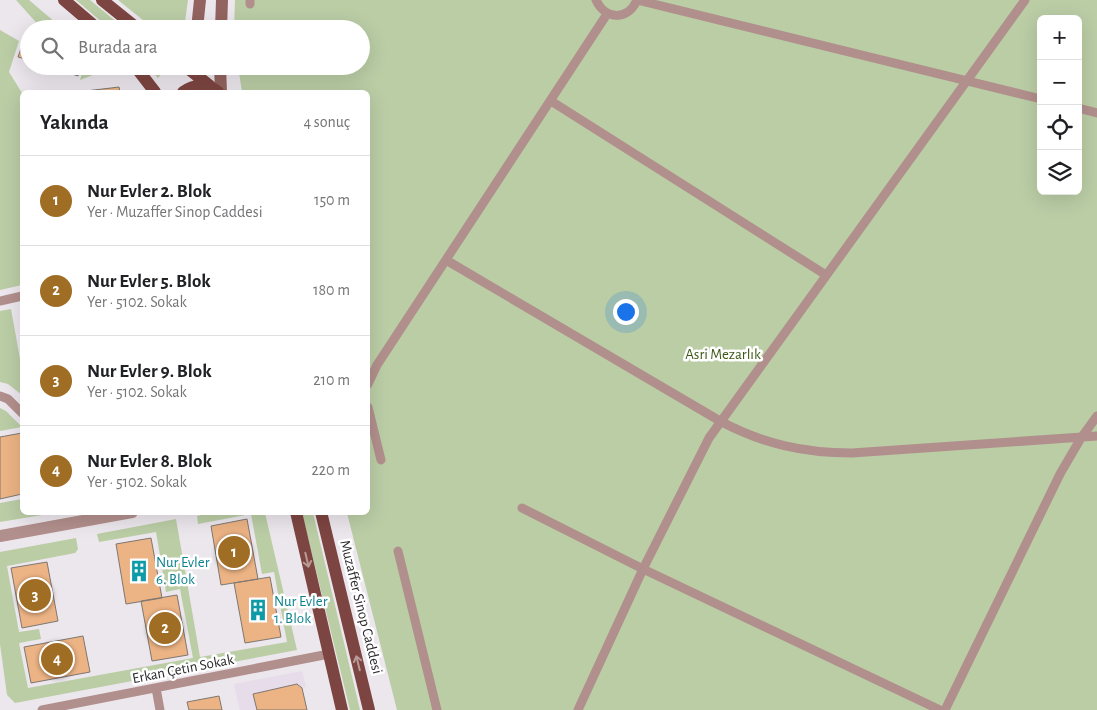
<!DOCTYPE html>
<html lang="tr">
<meta charset="utf-8">
<style>
:root{--surface:#fff;--page:#f2f2f2;--text:#202124;--muted:#757577;--line:#e0e0e0;--accent:#9f6d23}
body{margin:0;font-family:"Alegreya Sans",sans-serif;background:var(--page);color:var(--text)}
.controls{position:absolute;right:15px;top:15px;display:grid;overflow:hidden;border-radius:8px;box-shadow:0 5px 20px #0002}
.controls button{width:45px;height:45px;display:grid;place-items:center;padding:0;border:0;border-bottom:1px solid var(--line);background:var(--surface);color:var(--text);font:25px sans-serif}
.you{position:absolute;left:625px;top:311px;width:18px;height:18px;margin:-12px;border:4px solid #fff;border-radius:50%;background:#1a73e8;box-shadow:0 0 0 8px #1a73e833}
.badge{display:grid;place-items:center;width:32px;height:32px;border-radius:50%;background:var(--accent);color:#fff;font-size:16px;font-weight:700}
.pin{position:absolute;translate:-50% -50%;border:2px solid #fff;box-shadow:0 1px 5px #0006}
.list{margin:0;padding:0;list-style:none}
h2{display:flex;justify-content:space-between;align-items:center;height:65px;margin:0;padding:0 20px;font-size:21px}
h2 small{font-size:16px;font-weight:400;color:var(--muted)}
.list li{display:grid;grid-template-columns:32px 1fr auto;gap:15px;align-items:center;box-sizing:border-box;height:90px;padding:0 20px;border-top:1px solid var(--line)}
.list b{display:block;font-size:19px;white-space:nowrap}
.list p{margin:0;font-size:16px;white-space:nowrap;color:var(--muted)}
.list em{font-size:16px;font-style:normal;color:var(--muted)}
.icon{flex:none;width:28px;height:28px;fill:none;stroke:currentColor;stroke-width:2;stroke-linecap:round;stroke-linejoin:round}
.map{position:relative;flex:none;width:1097px;height:710px;overflow:hidden}
.search{position:absolute;background:var(--surface);box-shadow:0 5px 20px #0002;left:20px;top:20px;width:350px;height:55px;display:flex;align-items:center;gap:12px;box-sizing:border-box;padding:0 18px;border-radius:28px;color:var(--muted);font-size:19px}
.panel{position:absolute;background:var(--surface);box-shadow:0 5px 20px #0002;left:20px;top:90px;width:350px;height:425px;border-radius:8px}
.map>svg:first-child{display:block}
.built{fill:#e7dcea}
.green{fill:#bacda5;fill-rule:evenodd}
.building{fill:#ecb384;stroke:#7e7771}
.lines{fill:none;stroke-linecap:round;stroke-linejoin:round}
.lane{stroke:#b18f8c;stroke-width:9}
.street{stroke:#b18f8c;stroke-width:12}
.secondary{stroke:#93645f;stroke-width:12}
.primary{stroke:#7d4541;stroke-width:12}
.oneway{stroke:#b89996}
.labels{text-anchor:middle;dominant-baseline:central;stroke-width:5;stroke-linejoin:round;paint-order:stroke}
.park-label{font-size:15px;fill:#3d5714;stroke:#fff}
.culture-label{font-size:15px;fill:#0d838f;stroke:#fff;text-anchor:start}
.street-label{font-size:15px;fill:#2c2a2d;stroke:#fff}
</style>
<div class="map">
<svg width="1097" height="710" viewBox="0 0 1097 710">
<rect width="100%" height="100%" fill="#ece6ed"/>
<path class="built" d="M302,671L306,687L302,688L307,710H240L234,684Z"/>
<path class="green" d="M16,0H29L63,29H42Z
M76,0H90L125,29H110Z
M118,0H188L184,29H154Z
M235,0H1097V710H397L347,513L368,512V92H242L238,66H361V29H234ZM1041,19H1078V191H1041Z
M0,30L19,41L9,72L22,93V285L0,290Z
M84,66H97L101,72L80,80Z
M147,66H168L158,78Z
M11,309L22,370V395L8,384L0,382V311Z
M0,408L6,411L22,427L0,431Z
M22,499V512L41,513L42,515L0,522V503Z
M214,512L265,513L297,650L15,703L7,695L0,644V552L76,538L78,549L75,553L7,566L19,632L39,629L41,639L19,643L28,688L193,658L180,589L166,592L156,532L99,542L97,534L176,519L200,657L287,642L274,572L262,574L251,514L198,524L197,516Z
M302,513H313L360,710H350Z"/>
<path class="building" d="M23,43L29,44V60L18,57Z
M48,66H81L78,76Z
M119,87L120,92H77L111,88Z
M22,433V494L0,499V437Z
M247,519L258,579L221,585L211,526Z
M151,538L162,598L126,604L116,544Z
M47,562L58,621L22,628L11,568Z
M270,577L281,637L245,643L234,583Z
M177,595L188,655L152,661L141,601Z
M83,636L90,672L31,683L24,647Z
M297,684L302,688L307,710H257L253,694Z
M219,696L222,710H189L187,702Z"/>
<g class="lines">
<path class="lane" d="M596,0C605,20 628,21 637,0L1041,99
M250,4V0
M551,101L826,275
M1078,108L1097,113
M446,260L720,421C763,444 804,453 852,453L1097,436
M0,301L22,296
M368,384L377,365L607,14
M0,396L8,399L22,413
M368,407L381,460
M522,508L643,569L940,710
M398,551L437,710
M156,688L160,710
M42,710L329,654
M578,710L643,569L709,438L1025,0
M945,710L1060,474L1081,438L1097,416"/>
<path class="street" d="M0,536L132,512"/>
<path class="secondary" d="M197,29L200,0
M221,29L222,0
M220,66L221,92"/>
<path class="primary" d="M64,0L98,29
M102,0L138,29
M135,66L155,92
M185,66L210,86
M183,92C194,84 207,83 218,92
M296,512L342,710
M321,512L369,710"/>
</g>
<defs><path id="oneway-shaft" d="M-6 0H5M1.5-3L5.5 0L1.5 3" fill="none" stroke-width="1.6" stroke-linecap="round" stroke-linejoin="round" transform="scale(1.25)"/></defs>
<g class="oneway">
<use href="#oneway-shaft" transform="translate(307 560) rotate(77)"/>
<use href="#oneway-shaft" transform="translate(358 663) rotate(-104)"/>
</g>
<defs>
<g id="building-bare" transform="scale(1.725)"><path d="M-4-6H4V6H1V3H-1V6H-4ZM-2.5-4.3h1.7v1.8h-1.7ZM.8-4.3h1.7v1.8H.8ZM-2.5-1h1.7V.8h-1.7ZM.8-1h1.7V.8H.8Z" fill="#0f9aa8" stroke="#fff" stroke-width="2.5" paint-order="stroke"/></g>
</defs>
<g fill-rule="evenodd">
<use href="#building-bare" x="139" y="571"/>
<use href="#building-bare" x="258" y="610"/>
</g>
<g class="labels">
<g class="park-label">
<text x="723" y="354">Asri Mezarlık</text>
</g>
<g class="culture-label">
<text x="156" y="562">Nur Evler<tspan x="156" dy="17">6. Blok</tspan></text>
<text x="274" y="601">Nur Evler<tspan x="274" dy="17">1. Blok</tspan></text>
</g>
<g class="street-label">
<text transform="translate(361 607) rotate(76)">Muzaffer Sinop Caddesi</text>
<text transform="translate(183 669) rotate(-11)">Erkan Çetin Sokak</text>
</g>
</g>
</svg>
<div class="controls">
<button>+</button>
<button>−</button>
<button><svg class="icon" aria-label="locate" viewBox="0 0 24 24"><circle cx="12" cy="12" r="6"/><path d="M12 2v4M12 18v4M2 12h4M18 12h4"/></svg></button>
<button><svg class="icon" aria-label="layers" viewBox="0 0 24 24"><path d="M12 4l9 5-9 5-9-5zM3 14l9 5 9-5"/></svg></button>
</div>
<div class="you"></div>
<div class="pin badge" style="left:234px;top:552px">1</div>
<div class="pin badge" style="left:165px;top:628px">2</div>
<div class="pin badge" style="left:35px;top:595px">3</div>
<div class="pin badge" style="left:57px;top:659px">4</div>
<div class="search"><svg class="icon" aria-label="search" viewBox="0 0 24 24"><circle cx="10" cy="10" r="6"/><path d="M15 15l6 6"/></svg>Burada ara</div>
<section class="panel">
<h2>Yakında<small>4 sonuç</small></h2>
<ul class="list">
<li><span class="badge">1</span><div><b>Nur Evler 2. Blok</b><p>Yer · Muzaffer Sinop Caddesi</p></div><em>150 m</em></li>
<li><span class="badge">2</span><div><b>Nur Evler 5. Blok</b><p>Yer · 5102. Sokak</p></div><em>180 m</em></li>
<li><span class="badge">3</span><div><b>Nur Evler 9. Blok</b><p>Yer · 5102. Sokak</p></div><em>210 m</em></li>
<li><span class="badge">4</span><div><b>Nur Evler 8. Blok</b><p>Yer · 5102. Sokak</p></div><em>220 m</em></li>
</ul>
</section>
</div>
